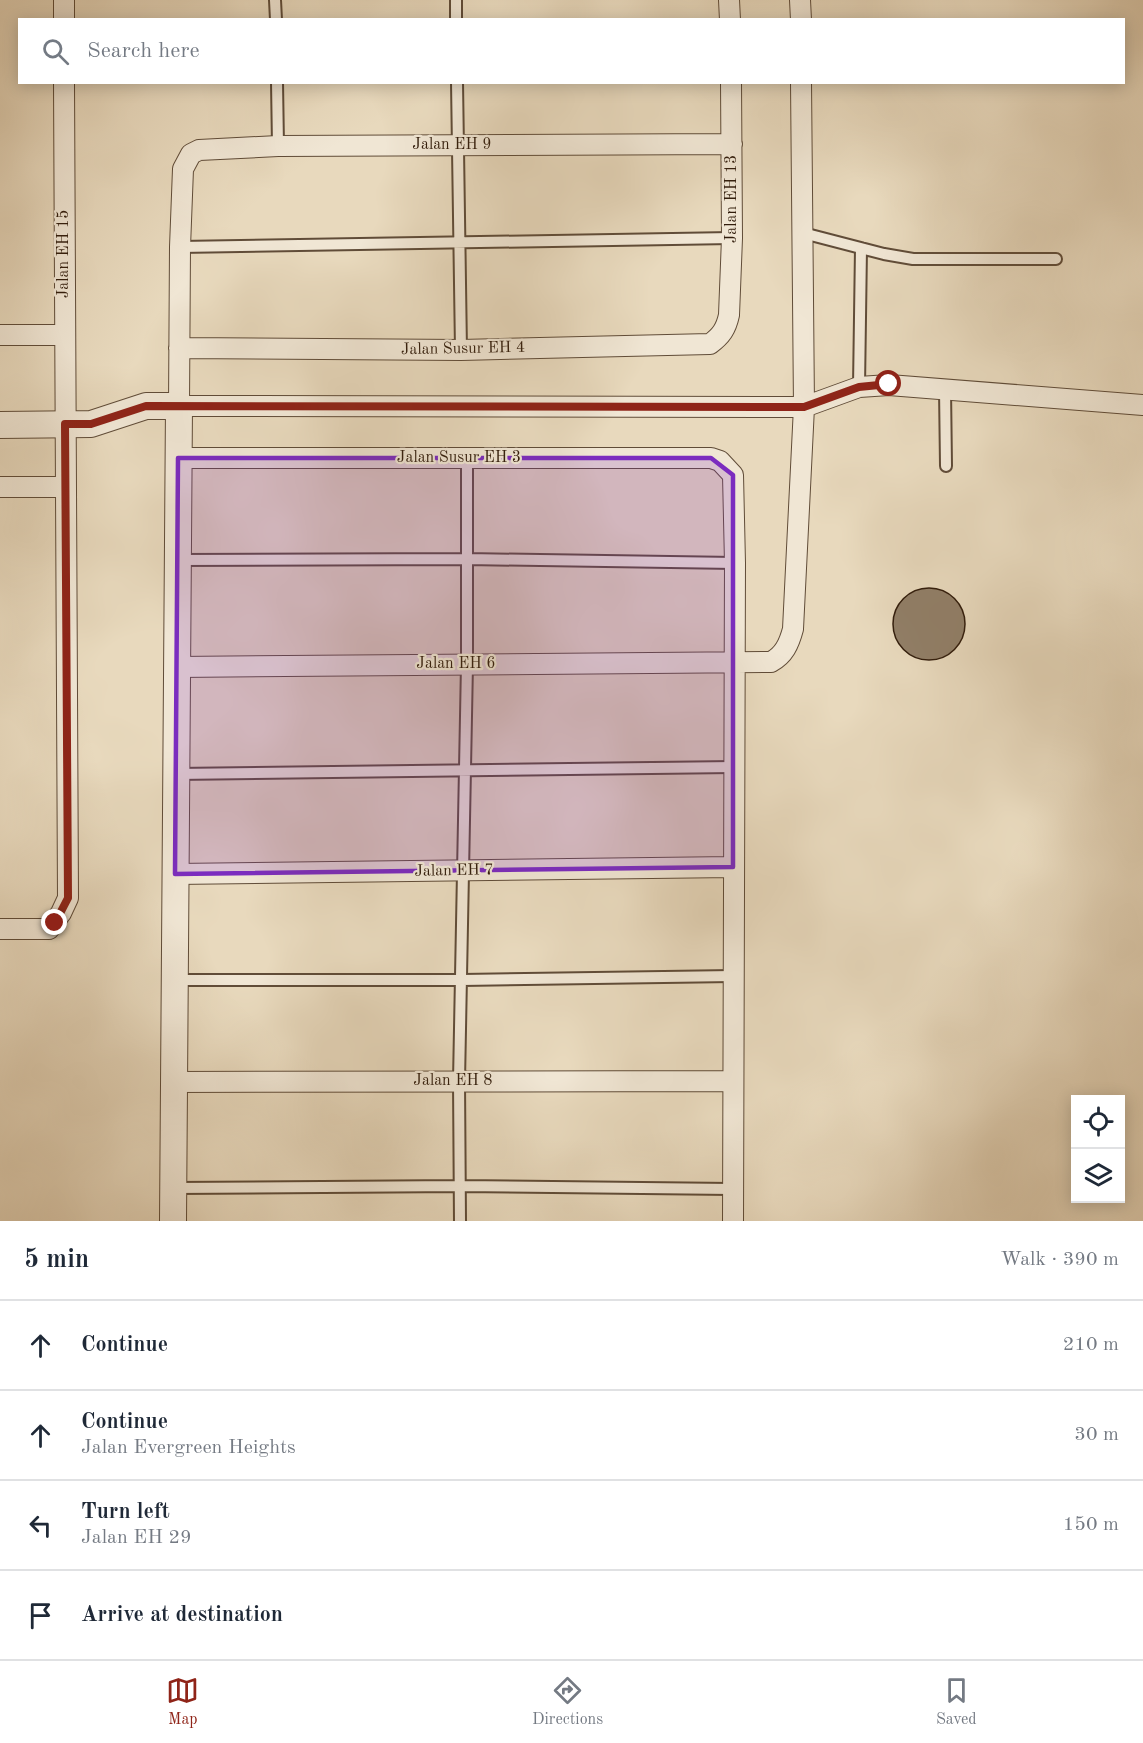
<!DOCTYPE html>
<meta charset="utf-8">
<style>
:root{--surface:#fff;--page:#f6f6f7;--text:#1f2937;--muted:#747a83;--line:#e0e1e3;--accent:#8f2418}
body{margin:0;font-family:"Old Standard TT",serif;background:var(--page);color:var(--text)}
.controls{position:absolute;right:18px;bottom:18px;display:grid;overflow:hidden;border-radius:0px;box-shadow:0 3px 15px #0003}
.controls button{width:54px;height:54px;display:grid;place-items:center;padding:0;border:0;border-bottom:2px solid var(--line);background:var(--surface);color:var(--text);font:30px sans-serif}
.stop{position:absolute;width:18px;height:18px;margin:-14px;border:4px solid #8f2418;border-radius:50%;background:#fff}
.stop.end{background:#8f2418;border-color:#fff;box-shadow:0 2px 6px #0008}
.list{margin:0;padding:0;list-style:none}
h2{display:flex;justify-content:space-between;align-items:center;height:78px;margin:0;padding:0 24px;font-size:26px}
h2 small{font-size:20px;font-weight:400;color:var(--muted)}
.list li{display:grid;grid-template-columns:39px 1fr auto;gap:18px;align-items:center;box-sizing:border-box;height:90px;padding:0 24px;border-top:2px solid var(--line)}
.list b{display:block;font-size:22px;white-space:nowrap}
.list p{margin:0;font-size:20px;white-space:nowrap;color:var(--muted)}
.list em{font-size:20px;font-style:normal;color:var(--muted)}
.icon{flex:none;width:33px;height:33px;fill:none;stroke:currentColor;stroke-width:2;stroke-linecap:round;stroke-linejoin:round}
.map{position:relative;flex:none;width:1143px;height:1221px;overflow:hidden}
.search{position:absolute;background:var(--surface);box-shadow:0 3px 15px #0003;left:18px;right:18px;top:18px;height:66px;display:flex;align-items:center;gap:15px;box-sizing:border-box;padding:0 21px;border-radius:0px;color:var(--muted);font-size:22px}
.sheet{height:438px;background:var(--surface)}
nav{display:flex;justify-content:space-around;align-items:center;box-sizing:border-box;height:84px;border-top:2px solid var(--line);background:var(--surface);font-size:16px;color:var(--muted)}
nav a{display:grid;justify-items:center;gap:3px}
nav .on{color:var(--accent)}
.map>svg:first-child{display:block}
.building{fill:#917f68;stroke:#321d0c;stroke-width:1.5}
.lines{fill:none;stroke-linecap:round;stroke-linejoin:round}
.service-casing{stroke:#604c38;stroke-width:14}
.minor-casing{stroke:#604c38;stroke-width:22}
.tertiary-casing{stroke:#604c38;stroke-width:28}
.service{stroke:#f0e6d4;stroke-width:10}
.minor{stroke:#f0e6d4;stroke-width:20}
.tertiary{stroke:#f0e6d4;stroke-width:26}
.route{stroke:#8f2418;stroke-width:8}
.marked{fill:#7b2cbf;fill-opacity:0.2;stroke:#7b2cbf;stroke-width:4.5;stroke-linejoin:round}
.labels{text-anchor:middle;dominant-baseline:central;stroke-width:4.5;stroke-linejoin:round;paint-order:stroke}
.street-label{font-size:16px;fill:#321d0c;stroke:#f0e6d4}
</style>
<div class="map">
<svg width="1143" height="1221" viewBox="0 0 1143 1221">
<rect width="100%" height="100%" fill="#e8d9bd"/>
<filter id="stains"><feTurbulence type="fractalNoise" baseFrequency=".00333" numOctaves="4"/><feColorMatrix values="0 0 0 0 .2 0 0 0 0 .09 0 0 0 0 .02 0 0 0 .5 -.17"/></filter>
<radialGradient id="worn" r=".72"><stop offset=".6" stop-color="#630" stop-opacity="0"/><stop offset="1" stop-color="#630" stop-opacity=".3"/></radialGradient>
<path class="building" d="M893 624a36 36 0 1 1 72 0a36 36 0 1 1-72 0Z"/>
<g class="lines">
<g class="service-casing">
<path id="service" d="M275,0L276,20
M456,0V20
M277,82L278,146
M457,82L461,350
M803,233L884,254L913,259H1056
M180,247L732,238
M859,387L861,248
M945,389L946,466
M178,560L467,559L735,563
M176,774L734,767
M175,980H462L733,976
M174,1188L460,1186L732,1189
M460,1221L459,1081L467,664V457"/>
</g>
<g class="minor-casing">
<path id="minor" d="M64,0V20
M729,0L730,20
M800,0L801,20
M732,144L278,146L199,150L191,154L183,169L180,247L179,406L804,407L859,387L889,385L1143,405
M0,335H64
M179,348L461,350L710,344C721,336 726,329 729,315L732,238L731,82
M178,458H711L720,461L733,475L735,563L733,1221
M0,487H65
M177,667L771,662C784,655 789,644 793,629L804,407L801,82
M175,874L733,867
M0,929H49L61,913L68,898L64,82
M173,1082L732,1081"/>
</g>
<g class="tertiary-casing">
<path id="tertiary" d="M0,425L91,424L146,406H179L173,1221"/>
</g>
<use href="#service" class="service"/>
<use href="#minor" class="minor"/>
<use href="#tertiary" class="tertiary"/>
</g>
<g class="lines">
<path class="route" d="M55,923L68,898L65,424H91L146,406L804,407L859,387L889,384"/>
</g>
<path class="marked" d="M178,458H711L733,475V867L175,874Z"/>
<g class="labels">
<g class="street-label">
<text x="452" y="145">Jalan EH 9</text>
<text transform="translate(732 199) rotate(-90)">Jalan EH 13</text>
<text transform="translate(64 254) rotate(-90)">Jalan EH 15</text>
<text transform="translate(463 349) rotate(-1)">Jalan Susur EH 4</text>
<text x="459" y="458">Jalan Susur EH 3</text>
<text x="456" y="664">Jalan EH 6</text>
<text transform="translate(454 871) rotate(-1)">Jalan EH 7</text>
<text x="453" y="1081">Jalan EH 8</text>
</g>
</g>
<rect width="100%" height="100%" filter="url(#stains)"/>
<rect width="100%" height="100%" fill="url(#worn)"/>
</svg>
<div class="controls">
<button><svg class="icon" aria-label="locate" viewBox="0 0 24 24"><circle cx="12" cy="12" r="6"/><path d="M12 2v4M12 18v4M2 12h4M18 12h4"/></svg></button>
<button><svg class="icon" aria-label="layers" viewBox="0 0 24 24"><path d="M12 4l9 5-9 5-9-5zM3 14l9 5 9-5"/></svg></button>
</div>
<div class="stop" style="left:889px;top:384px"></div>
<div class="stop end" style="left:55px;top:923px"></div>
<div class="search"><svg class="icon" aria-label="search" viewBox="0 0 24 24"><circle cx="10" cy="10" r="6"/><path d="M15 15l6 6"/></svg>Search here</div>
</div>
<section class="sheet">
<h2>5 min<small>Walk · 390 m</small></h2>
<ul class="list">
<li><svg class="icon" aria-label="ahead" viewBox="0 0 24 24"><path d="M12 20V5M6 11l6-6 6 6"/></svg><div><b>Continue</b></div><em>210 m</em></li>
<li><svg class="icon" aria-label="ahead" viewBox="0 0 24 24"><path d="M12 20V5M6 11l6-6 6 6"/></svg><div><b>Continue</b><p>Jalan Evergreen Heights</p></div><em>30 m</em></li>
<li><svg class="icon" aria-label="left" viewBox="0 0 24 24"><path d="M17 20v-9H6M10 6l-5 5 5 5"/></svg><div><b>Turn left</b><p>Jalan EH 29</p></div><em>150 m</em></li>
<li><svg class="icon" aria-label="arrive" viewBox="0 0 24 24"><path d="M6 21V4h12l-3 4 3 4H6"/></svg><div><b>Arrive at destination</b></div></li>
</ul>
</section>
<nav>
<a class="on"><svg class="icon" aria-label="map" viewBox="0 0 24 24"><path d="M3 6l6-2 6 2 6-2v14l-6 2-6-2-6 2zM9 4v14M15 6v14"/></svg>Map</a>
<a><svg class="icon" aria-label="directions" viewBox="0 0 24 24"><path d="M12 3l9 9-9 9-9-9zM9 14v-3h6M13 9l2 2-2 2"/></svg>Directions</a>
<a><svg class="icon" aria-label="saved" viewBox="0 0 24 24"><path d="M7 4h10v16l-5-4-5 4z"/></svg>Saved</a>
</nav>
